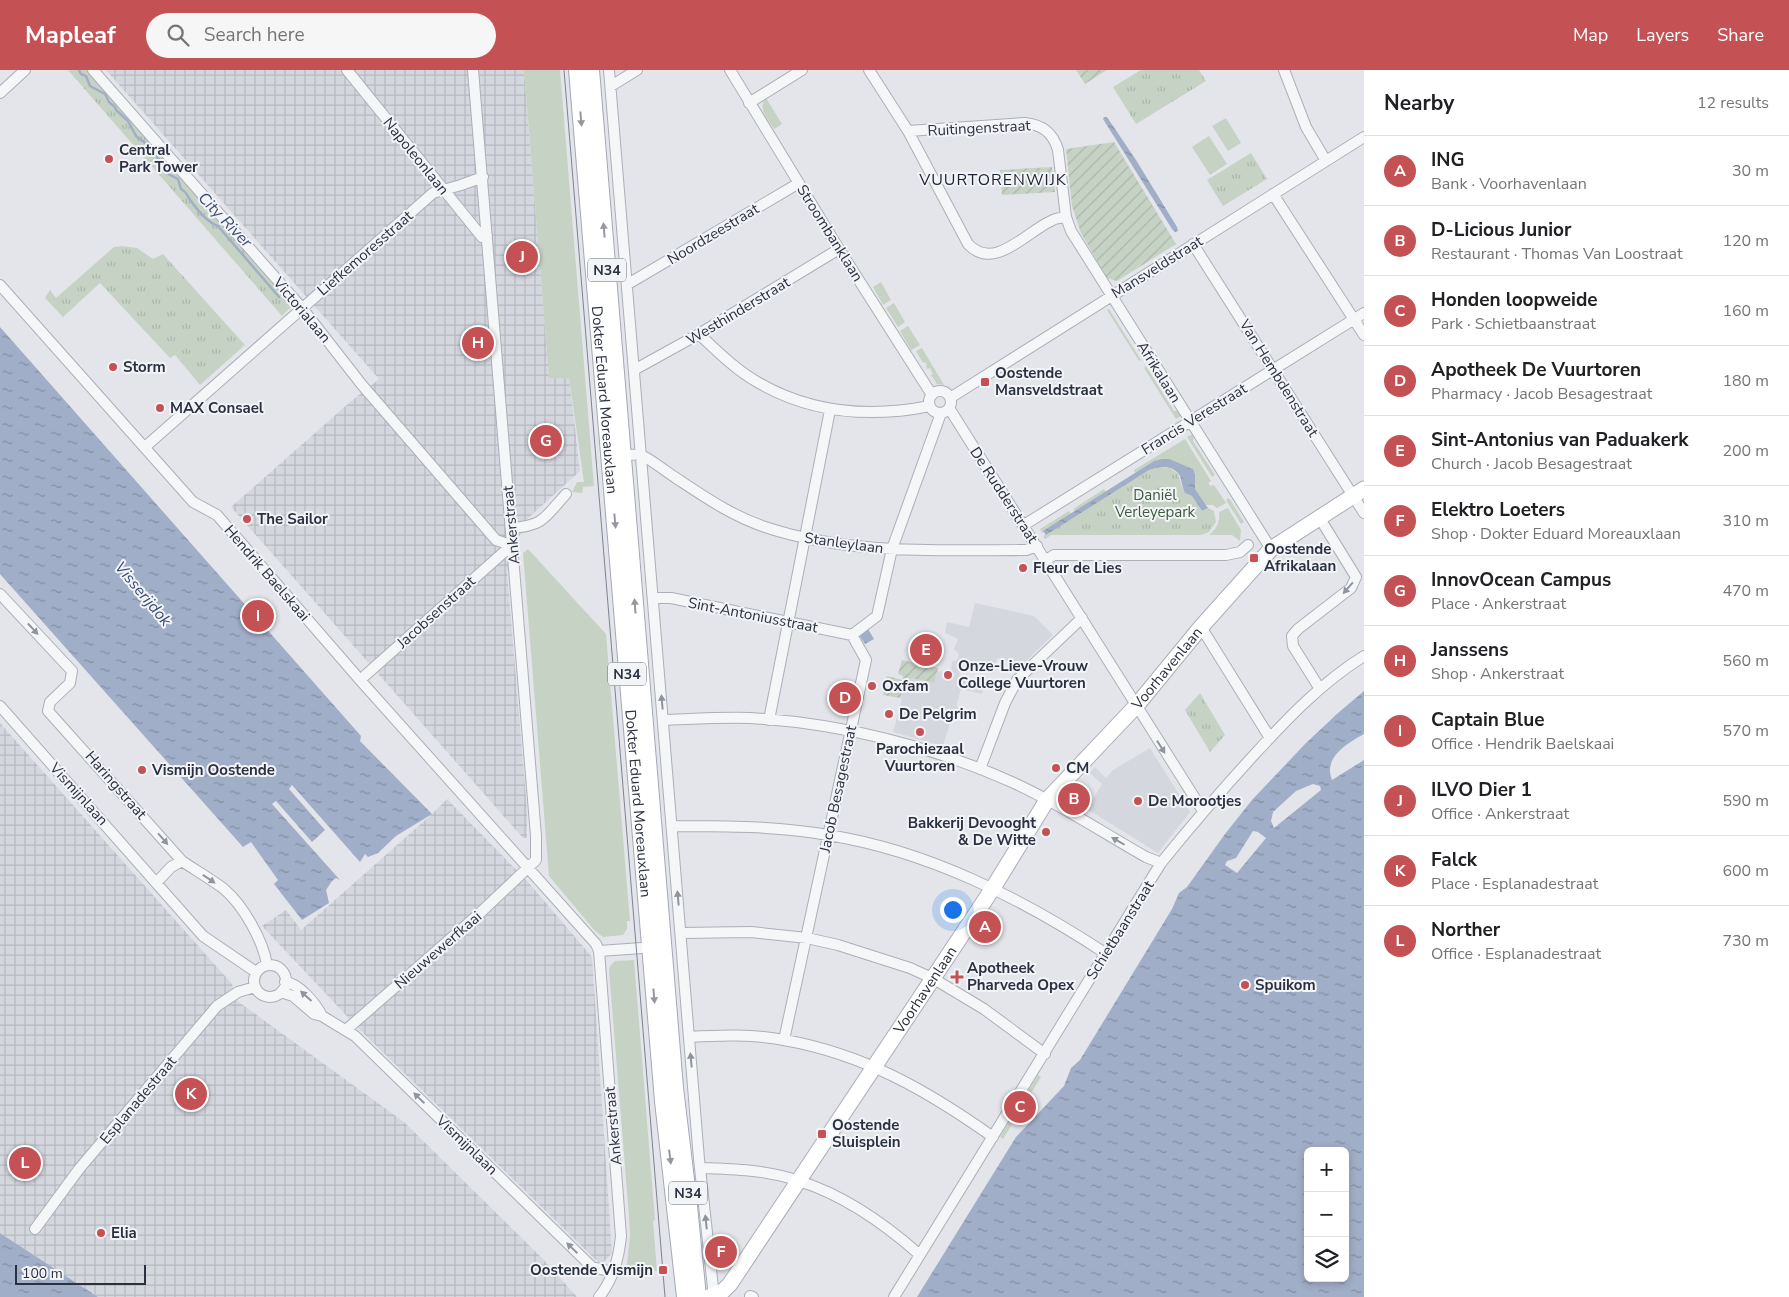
<!DOCTYPE html>
<meta charset="utf-8">
<style>
:root{--surface:#fff;--page:#f6f6f6;--text:#202124;--muted:#757577;--line:#e0e0e0;--accent:#c45255}
body{margin:0;font-family:"Nunito Sans",sans-serif;background:var(--page);color:var(--text)}
.controls{position:absolute;right:15px;bottom:15px;display:grid;overflow:hidden;border-radius:8px;box-shadow:0 2px 8px #0003}
.controls button{width:45px;height:45px;display:grid;place-items:center;padding:0;border:0;border-bottom:1px solid var(--line);background:var(--surface);color:var(--text);font:25px sans-serif}
.scale{position:absolute;left:15px;bottom:12px;width:131px;box-sizing:border-box;padding-left:5px;border:2px solid #2c3141;border-top:0;font-size:14px;line-height:18px;white-space:nowrap;color:#2c3141;-webkit-text-stroke:4px #f2f4f7;paint-order:stroke}
.you{position:absolute;left:952px;top:839px;width:18px;height:18px;margin:-12px;border:4px solid #fff;border-radius:50%;background:#1a73e8;box-shadow:0 0 0 8px #1a73e833}
.badge{display:grid;place-items:center;width:32px;height:32px;border-radius:50%;background:var(--accent);color:#fff;font-size:16px;font-weight:700}
.pin{position:absolute;translate:-50% -50%;border:2px solid #fff;box-shadow:0 1px 5px #0006}
.list{margin:0;padding:0;list-style:none}
h2{display:flex;justify-content:space-between;align-items:center;height:65px;margin:0;padding:0 20px;font-size:21px}
h2 small{font-size:16px;font-weight:400;color:var(--muted)}
.list li{display:grid;grid-template-columns:32px 1fr auto;gap:15px;align-items:center;box-sizing:border-box;height:70px;padding:0 20px;border-top:1px solid var(--line)}
.list b{display:block;font-size:19px;white-space:nowrap}
.list p{margin:0;font-size:16px;white-space:nowrap;color:var(--muted)}
.list em{font-size:16px;font-style:normal;color:var(--muted)}
.icon{flex:none;width:28px;height:28px;fill:none;stroke:currentColor;stroke-width:2;stroke-linecap:round;stroke-linejoin:round}
.map{position:relative;flex:none;width:1364px;height:1227px;overflow:hidden}
header{display:flex;align-items:center;gap:30px;box-sizing:border-box;height:70px;padding:0 25px;background:var(--accent);color:#fff}
header strong{font-size:24px}
nav{display:flex;gap:28px;margin-inline-start:auto;font-size:18px}
.search{width:350px;height:45px;background:var(--page);display:flex;align-items:center;gap:12px;box-sizing:border-box;padding:0 18px;border-radius:28px;color:var(--muted);font-size:19px}
main{display:flex}
aside{flex:1;background:var(--surface)}
.map>svg:first-child{display:block}
.built{fill:#d5d7df}
.industrial{fill:url(#industrial-grid)}
.grass{fill:#c6d3c4}
.park{fill:url(#park-tufts)}
.garden{fill:url(#garden-furrows)}
.water{fill:url(#water-ripples);fill-rule:evenodd}
.lines{fill:none;stroke-linecap:round;stroke-linejoin:round}
.stream{stroke:#a1aec7;stroke-width:2.5}
.street-casing{stroke:#acafb7;stroke-width:12}
.secondary-casing{stroke:#acafb7;stroke-width:17}
.primary-casing{stroke:#a3a8b5;stroke-width:18}
.street{stroke:#f5f6f8;stroke-width:10}
.secondary{stroke:#fff;stroke-width:15}
.primary{stroke:#fff;stroke-width:16}
.tram{stroke:#7d8392;stroke-width:1}
.oneway{fill:#9698a0}
.oneway2{fill:#90949c}
.poi-dot{fill:#c45255;stroke:#f2f4f7;stroke-width:2}
.labels{text-anchor:middle;dominant-baseline:central;stroke-width:4;stroke-linejoin:round;paint-order:stroke}
.shield{fill:#f2f4f7;stroke:#676c78;stroke-width:1}
.shield-label{font-size:14px;font-weight:bold;fill:#2c3141}
.street-label{font-size:15px;fill:#2c3141;stroke:#f2f4f7}
.poi-label{font-size:15px;font-weight:bold;fill:#2c3141;stroke:#f2f4f7;text-anchor:start}
.park-label{font-size:15px;fill:#3c5b3a;stroke:#f2f4f7}
.neighbourhood-label{font-size:16px;letter-spacing:1px;fill:#1e2232;stroke:#f2f4f7}
.water-label{font-size:16px;font-style:italic;fill:#394b72;stroke:#f2f4f7}
</style>
<header>
<strong>Mapleaf</strong>
<div class="search"><svg class="icon" aria-label="search" viewBox="0 0 24 24"><circle cx="10" cy="10" r="6"/><path d="M15 15l6 6"/></svg>Search here</div>
<nav><a>Map</a><a>Layers</a><a>Share</a></nav>
</header>
<main>
<div class="map">
<svg width="1364" height="1227" viewBox="0 0 1364 1227">
<defs>
<pattern id="industrial-grid" width="8" height="8" patternUnits="userSpaceOnUse" patternTransform="scale(1.25)"><rect width="8" height="8" fill="#d5d7df"/><path d="M0 4h8M4 0v8" fill="none" stroke="#b7b9c1"/></pattern>
<pattern id="park-tufts" width="24" height="20" patternUnits="userSpaceOnUse" patternTransform="scale(1.25)"><rect width="24" height="20" fill="#c6d3c4"/><path d="M3 7l-1-3M5 7V3M7 7l1-3M15 17l-1-3M17 17v-4M19 17l1-3" fill="none" stroke="#aab6aa"/></pattern>
<pattern id="garden-furrows" width="10" height="10" patternUnits="userSpaceOnUse" patternTransform="scale(1.25)"><rect width="10" height="10" fill="#c6d3c4"/><path d="M-1 1l2-2M0 10L10 0M9 11l2-2" fill="none" stroke="#aab6aa"/></pattern>
<pattern id="water-ripples" width="26" height="14" patternUnits="userSpaceOnUse" patternTransform="scale(1.25)"><rect width="26" height="14" fill="#a1aec7"/><path d="M2 4q2-2 4 0t4 0M15 11q2-2 4 0t4 0" fill="none" stroke="#838ea3"/></pattern>
</defs>
<rect width="100%" height="100%" fill="#e3e5ea"/>
<path class="built" d="M975,533L1034,546L1053,565L1022,595L997,588L993,603L990,598L962,592L959,607L985,613L982,624L961,619L956,636L958,637L952,653H950L943,676L893,662L902,629L900,628L903,617L911,608L934,613L937,601L944,602L945,600L951,601L952,591L957,590L959,584L954,579L958,569L945,563L947,552L969,557Z
M1150,678L1190,742L1158,783L1087,739L1102,714L1090,703L1095,697L1106,708L1113,700Z"/>
<path class="industrial" d="M106,0H524L549,308L569,307L580,401L525,451L507,501L527,740V768H523L231,437L349,333L379,309Z
M0,653L232,914L236,930L404,1052L542,1188L577,1227H98L0,1163Z
M447,729L528,812L592,887L612,1183L601,1195L360,960L262,856L286,840L301,860L432,744Z"/>
<path class="grass" d="M524,0H560L594,416L583,417L582,423L572,422L577,412H584L569,308H549Z
M766,28L782,54L774,59C768,49 757,39 766,28Z
M1226,48L1241,73L1228,81L1212,56Z
M1209,66L1227,94L1210,105L1192,77Z
M881,212L891,230L883,235L873,217Z
M894,233L905,252L898,257L886,238Z
M1109,239L1141,290L1139,291L1107,240Z
M908,256L920,275L911,280L900,261Z
M922,278L944,315L937,314L931,305L933,304L930,298L927,299L926,296L927,295L925,292L923,293L916,281Z
M1146,296L1174,341H1178L1181,346L1176,349L1144,298Z
M1193,364L1194,367L1193,371L1215,405L1212,407L1187,367Z
M1185,369L1211,411L1208,413L1211,416L1214,415L1226,433L1217,438L1213,435H1206L1195,419V404L1192,398L1181,395L1154,391L1135,403L1134,400Z
M1104,419L1106,422L1075,442L1073,439Z
M1229,428L1244,452L1241,454L1226,430Z
M1228,438L1241,460L1240,471L1232,465H1209C1217,458 1220,453 1219,442Z
M1069,441L1071,444L1042,463L1040,459Z
M528,479L606,564L630,851H627V859L623,865L603,867L595,861L549,806L523,483Z
M634,890L655,1150L653,1151L657,1201L626,1202L630,1166L629,1146L609,900L610,896L615,891Z"/>
<path class="park" d="M68,0H89L294,234L282,246Z
M1141,0H1199L1206,11L1136,54L1113,17Z
M1251,83L1267,109L1223,136L1207,110Z
M122,176L137,178L153,189L163,184L245,275L200,315L175,285L170,288L100,213L63,247L45,228L50,220L56,228L114,177Z
M1160,397L1170,398L1178,404L1183,420L1192,426L1202,441L1208,438L1214,441L1216,452L1209,462L1201,465H1051L1045,469L1043,466L1149,400Z
M1200,623L1225,665L1210,682L1185,640Z
M1038,1005L1041,1007L1003,1069L1000,1067Z"/>
<path class="garden" d="M1076,0H1107L1085,14Z
M1114,72L1176,174L1117,211L1107,208L1081,163L1072,136L1066,79Z
M1052,97L1055,122L1002,125L1000,100Z
M902,590L938,598L934,613L911,608L909,619L903,618L900,628L883,625L885,616L895,619L896,616L885,613L887,606L903,610V606L898,604Z"/>
<path class="water" d="M1104,47H1107L1136,90L1177,157L1178,161L1175,162L1172,159L1103,49Z
M0,257L361,666L360,671L432,744L396,766L378,783L368,787L365,784L360,792L292,715L289,719L325,760L312,772L276,731L272,734L340,810L336,808L332,811L326,820L329,833L302,850L274,814L278,810L251,772L243,777L0,504Z
M1162,389H1169L1193,399L1195,404V419L1208,438L1202,441L1192,426L1185,423C1182,417 1182,412 1180,406C1173,394 1159,396 1149,400L1046,465L1043,461L1154,391Z
M868,559L874,569L865,574L859,565Z
M1364,621V664C1346,674 1323,688 1332,710L1364,690V1227H917L1016,1067L1064,1016L1071,998L1080,990L1172,839L1179,823L1187,817L1225,764L1252,730L1305,674L1338,643ZM1313,714L1320,716L1321,720L1274,758L1271,751L1273,742L1296,721ZM1253,761L1258,762L1266,768L1237,803L1225,795L1227,791L1236,788ZM1308,1081H1345V1208H1308Z
M0,1163L98,1227H0Z"/>
<g class="lines">
<path class="stream" d="M79,0L81,4L86,6L90,16L105,24L109,32L115,37L116,40L128,51L136,66L145,73L163,94L168,104L178,109L181,119C187,122 187,126 191,131C198,141 207,152 218,156L279,227"/>
<g class="street-casing">
<path id="street" d="M93,0L302,238L362,315L496,470L513,476
M347,0L482,167L487,166
M609,0L699,1089L714,1227
M730,0L839,179L932,325
M869,0L908,61L968,174C994,202 1026,162 1051,151C1055,148 1061,148 1066,147
M1284,0L1306,57L1326,91
M611,16L637,0
M0,23L25,0
M749,33L802,0
M908,61L1025,53C1043,55 1053,63 1058,80L1066,147L1071,161L1271,479
M1273,124L1364,265
M1193,174L1364,443
M628,214L799,113
M0,215L193,432L217,445L360,610L596,874L599,881L621,1166C619,1187 613,1210 599,1227
M699,264C718,282 736,300 759,313C813,344 870,348 930,336
M634,300L699,264L839,179
M929 332a11 11 0 1 1 22 0a11 11 0 1 1-22 0Z
M950,328L1364,67
M949,338L1203,741
M145,377L433,123L461,115L483,107
M618,386C625,386 635,383 641,385C650,389 667,402 676,408C705,427 732,446 765,457C849,485 939,480 1026,480L1037,476
M1319,447L1356,507L1351,518L1298,559L1292,566L1293,576L1320,619
M1024,455L1364,243
M511,458C544,456 545,447 566,424
M1046,490L1054,485H1226L1240,482L1248,475
M0,524L72,601L70,613L50,632L48,641L182,791
M654,528H671L852,565
M1201,557L1270,668
M360,610L504,482L513,476
M0,636L203,866L256,902
M663,650C692,649 721,647 750,648C840,653 932,676 1014,713C1060,734 1102,762 1146,787L1161,793
M769,650L830,340
M980,699L1005,633L1017,610L1082,548
M673,756C725,756 777,756 828,765C928,781 1021,828 1105,883
M157,812L171,797L182,791C195,800 211,809 224,819C243,835 263,870 267,895
M681,863L751,862L807,868L838,875L910,898L934,909L984,939L1045,984
M599,881L656,877
M254 911a16 16 0 1 1 32 0a16 16 0 1 1-32 0Z
M285,912C299,913 316,934 322,946
M281,922L293,926L314,944L322,946L355,966L592,1197L613,1202
M347,959L480,843L536,790V766L473,0
M689,967C721,965 753,964 784,970C864,984 928,1021 993,1067
M784,970L866,590L852,565L877,546L892,479L941,343
M700,1098C733,1099 768,1100 799,1111C844,1125 885,1154 920,1185
M35,1159L79,1099L217,936L238,922L255,917
M750,1226L753,1227
M894,1227L1161,793C1191,756 1221,721 1253,686C1287,649 1322,612 1364,586"/>
</g>
<g class="secondary-casing">
<g id="secondary">
<path id="s1" d="M709,1227L723,1221L730,1214L993,818L1047,730L1137,635L1201,557L1271,479L1364,419"/>
</g>
</g>
<g class="primary-casing">
<g id="primary">
<path id="s2" d="M577,0L663,1031L685,1227"/>
<path d="M591,0L675,1018L688,1126L698,1227"/>
</g>
</g>
<use href="#street" class="street"/>
<use href="#secondary" class="secondary"/>
<use href="#primary" class="primary"/>
<path class="tram" d="M564,0L665,1227"/>
</g>
<defs><path id="oneway-solid" d="M-6-.8H1V-3.2L6.5 0L1 3.2V.8H-6Z" transform="scale(1.25)"/></defs>
<g class="oneway">
<use href="#oneway-solid" transform="translate(581 49) rotate(85)"/>
<use href="#oneway-solid" transform="translate(604 160) rotate(-95)"/>
<use href="#oneway-solid" transform="translate(615 451) rotate(85)"/>
<use href="#oneway-solid" transform="translate(635 536) rotate(-94)"/>
<use href="#oneway-solid" transform="translate(654 926) rotate(85)"/>
<use href="#oneway-solid" transform="translate(670 1087) rotate(83)"/>
</g>
<g class="oneway2">
<use href="#oneway-solid" transform="translate(1348 518) rotate(131)"/>
<use href="#oneway-solid" transform="translate(33 559) rotate(47)"/>
<use href="#oneway-solid" transform="translate(662 632) rotate(-95)"/>
<use href="#oneway-solid" transform="translate(1161 677) rotate(58)"/>
<use href="#oneway-solid" transform="translate(163 769) rotate(49)"/>
<use href="#oneway-solid" transform="translate(1118 771) rotate(-150)"/>
<use href="#oneway-solid" transform="translate(209 809) rotate(34)"/>
<use href="#oneway-solid" transform="translate(678 828) rotate(-95)"/>
<use href="#oneway-solid" transform="translate(306 926) rotate(-138)"/>
<use href="#oneway-solid" transform="translate(691 990) rotate(-95)"/>
<use href="#oneway-solid" transform="translate(419 1028) rotate(-136)"/>
<use href="#oneway-solid" transform="translate(706 1152) rotate(-96)"/>
<use href="#oneway-solid" transform="translate(572 1178) rotate(-136)"/>
</g>
<g class="poi-dot">
<circle cx="109" cy="89" r="5"/>
<circle cx="113" cy="297" r="5"/>
<rect x="980" y="307" width="10" height="10" rx="2.5"/>
<circle cx="160" cy="338" r="5"/>
<circle cx="247" cy="449" r="5"/>
<rect x="1249" y="483" width="10" height="10" rx="2.5"/>
<circle cx="1023" cy="498" r="5"/>
<circle cx="948" cy="605" r="5"/>
<circle cx="872" cy="616" r="5"/>
<circle cx="889" cy="644" r="5"/>
<circle cx="920" cy="662" r="5"/>
<circle cx="1056" cy="698" r="5"/>
<circle cx="142" cy="700" r="5"/>
<circle cx="1138" cy="731" r="5"/>
<circle cx="1046" cy="762" r="5"/>
<path d="M954.5 899.5h5v5h5v5h-5v5h-5v-5h-5v-5h5z"/>
<circle cx="1245" cy="915" r="5"/>
<rect x="817" y="1059" width="10" height="10" rx="2.5"/>
<circle cx="101" cy="1163" r="5"/>
<rect x="658" y="1195" width="10" height="10" rx="2.5"/>
</g>
<g class="labels">
<g class="shield">
<rect x="588" y="188.5" width="38" height="23" rx="4"/>
<rect x="608" y="592.5" width="38" height="23" rx="4"/>
<rect x="669" y="1111.5" width="38" height="23" rx="4"/>
</g>
<g class="shield-label">
<text x="607" y="200">N34</text>
<text x="627" y="604">N34</text>
<text x="688" y="1123">N34</text>
</g>
<g class="street-label">
<text transform="translate(979 58) rotate(-3)">Ruitingenstraat</text>
<text transform="translate(416 86) rotate(51)">Napoleonlaan</text>
<text transform="translate(830 163) rotate(58)">Stroombanklaan</text>
<text transform="translate(713 164) rotate(-31)">Noordzeestraat</text>
<text transform="translate(365 183) rotate(-41)">Liefkemoresstraat</text>
<text transform="translate(1157 197) rotate(-32)">Mansveldstraat</text>
<text transform="translate(302 240) rotate(50)">Victorialaan</text>
<text transform="translate(738 241) rotate(-31)">Westhinderstraat</text>
<text transform="translate(1159 302) rotate(58)">Afrikalaan</text>
<text transform="translate(1279 308) rotate(58)">Van Hembdenstraat</text>
<text stroke="none"><textPath href="#s2" startOffset="331">Dokter Eduard Moreauxlaan</textPath></text>
<text transform="translate(1194 349) rotate(-32)">Francis Verestraat</text>
<text transform="translate(1004 425) rotate(57)">De Rudderstraat</text>
<text transform="translate(511 455) rotate(-95)">Ankerstraat</text>
<text transform="translate(844 473) rotate(8)">Stanleylaan</text>
<text transform="translate(267 503) rotate(49)">Hendrik Baelskaai</text>
<text transform="translate(436 542) rotate(-42)">Jacobsenstraat</text>
<text transform="translate(753 545) rotate(11)">Sint-Antoniusstraat</text>
<text stroke="none"><textPath href="#s1" startOffset="782">Voorhavenlaan</textPath></text>
<text transform="translate(116 715) rotate(49)">Haringstraat</text>
<text transform="translate(838 719) rotate(-78)">Jacob Besagestraat</text>
<text transform="translate(79 724) rotate(48)">Vismijnlaan</text>
<text stroke="none"><textPath href="#s2" startOffset="736">Dokter Eduard Moreauxlaan</textPath></text>
<text transform="translate(1120 860) rotate(-58)">Schietbaanstraat</text>
<text transform="translate(438 880) rotate(-41)">Nieuwewerfkaai</text>
<text stroke="none"><textPath href="#s1" startOffset="378">Voorhavenlaan</textPath></text>
<text transform="translate(138 1030) rotate(-50)">Esplanadestraat</text>
<text transform="translate(613 1056) rotate(-95)">Ankerstraat</text>
<text transform="translate(467 1075) rotate(44)">Vismijnlaan</text>
</g>
<g class="poi-label">
<text x="119" y="80">Central<tspan x="119" dy="17">Park Tower</tspan></text>
<text x="123" y="297">Storm</text>
<text x="995" y="303">Oostende<tspan x="995" dy="17">Mansveldstraat</tspan></text>
<text x="170" y="338">MAX Consael</text>
<text x="257" y="449">The Sailor</text>
<text x="1264" y="479">Oostende<tspan x="1264" dy="17">Afrikalaan</tspan></text>
<text x="1033" y="498">Fleur de Lies</text>
<text x="958" y="596">Onze-Lieve-Vrouw<tspan x="958" dy="17">College Vuurtoren</tspan></text>
<text x="882" y="616">Oxfam</text>
<text x="899" y="644">De Pelgrim</text>
<text x="920" y="679" text-anchor="middle">Parochiezaal<tspan x="920" dy="17">Vuurtoren</tspan></text>
<text x="1066" y="698">CM</text>
<text x="152" y="700">Vismijn Oostende</text>
<text x="1148" y="731">De Morootjes</text>
<text x="1036" y="753" text-anchor="end">Bakkerij Devooght<tspan x="1036" dy="17">&amp; De Witte</tspan></text>
<text x="967" y="898">Apotheek<tspan x="967" dy="17">Pharveda Opex</tspan></text>
<text x="1255" y="915">Spuikom</text>
<text x="832" y="1055">Oostende<tspan x="832" dy="17">Sluisplein</tspan></text>
<text x="111" y="1163">Elia</text>
<text x="653" y="1200" text-anchor="end">Oostende Vismijn</text>
</g>
<g class="park-label">
<text x="1155" y="425">Daniël<tspan x="1155" dy="17">Verleyepark</tspan></text>
</g>
<g class="neighbourhood-label">
<text x="993" y="110">VUURTORENWIJK</text>
</g>
<g class="water-label">
<text transform="translate(225 150) rotate(46)">City River</text>
<text transform="translate(143 524) rotate(50)">Visserijdok</text>
</g>
</g>
</svg>
<div class="controls">
<button>+</button>
<button>−</button>
<button><svg class="icon" aria-label="layers" viewBox="0 0 24 24"><path d="M12 4l9 5-9 5-9-5zM3 14l9 5 9-5"/></svg></button>
</div>
<div class="scale">100 m</div>
<div class="you"></div>
<div class="pin badge" style="left:985px;top:857px">A</div>
<div class="pin badge" style="left:1074px;top:729px">B</div>
<div class="pin badge" style="left:1020px;top:1037px">C</div>
<div class="pin badge" style="left:845px;top:628px">D</div>
<div class="pin badge" style="left:926px;top:580px">E</div>
<div class="pin badge" style="left:721px;top:1182px">F</div>
<div class="pin badge" style="left:546px;top:371px">G</div>
<div class="pin badge" style="left:478px;top:273px">H</div>
<div class="pin badge" style="left:258px;top:546px">I</div>
<div class="pin badge" style="left:522px;top:187px">J</div>
<div class="pin badge" style="left:191px;top:1024px">K</div>
<div class="pin badge" style="left:25px;top:1093px">L</div>
</div>
<aside>
<h2>Nearby<small>12 results</small></h2>
<ul class="list">
<li><span class="badge">A</span><div><b>ING</b><p>Bank · Voorhavenlaan</p></div><em>30 m</em></li>
<li><span class="badge">B</span><div><b>D-Licious Junior</b><p>Restaurant · Thomas Van Loostraat</p></div><em>120 m</em></li>
<li><span class="badge">C</span><div><b>Honden loopweide</b><p>Park · Schietbaanstraat</p></div><em>160 m</em></li>
<li><span class="badge">D</span><div><b>Apotheek De Vuurtoren</b><p>Pharmacy · Jacob Besagestraat</p></div><em>180 m</em></li>
<li><span class="badge">E</span><div><b>Sint-Antonius van Paduakerk</b><p>Church · Jacob Besagestraat</p></div><em>200 m</em></li>
<li><span class="badge">F</span><div><b>Elektro Loeters</b><p>Shop · Dokter Eduard Moreauxlaan</p></div><em>310 m</em></li>
<li><span class="badge">G</span><div><b>InnovOcean Campus</b><p>Place · Ankerstraat</p></div><em>470 m</em></li>
<li><span class="badge">H</span><div><b>Janssens</b><p>Shop · Ankerstraat</p></div><em>560 m</em></li>
<li><span class="badge">I</span><div><b>Captain Blue</b><p>Office · Hendrik Baelskaai</p></div><em>570 m</em></li>
<li><span class="badge">J</span><div><b>ILVO Dier 1</b><p>Office · Ankerstraat</p></div><em>590 m</em></li>
<li><span class="badge">K</span><div><b>Falck</b><p>Place · Esplanadestraat</p></div><em>600 m</em></li>
<li><span class="badge">L</span><div><b>Norther</b><p>Office · Esplanadestraat</p></div><em>730 m</em></li>
</ul>
</aside>
</main>
